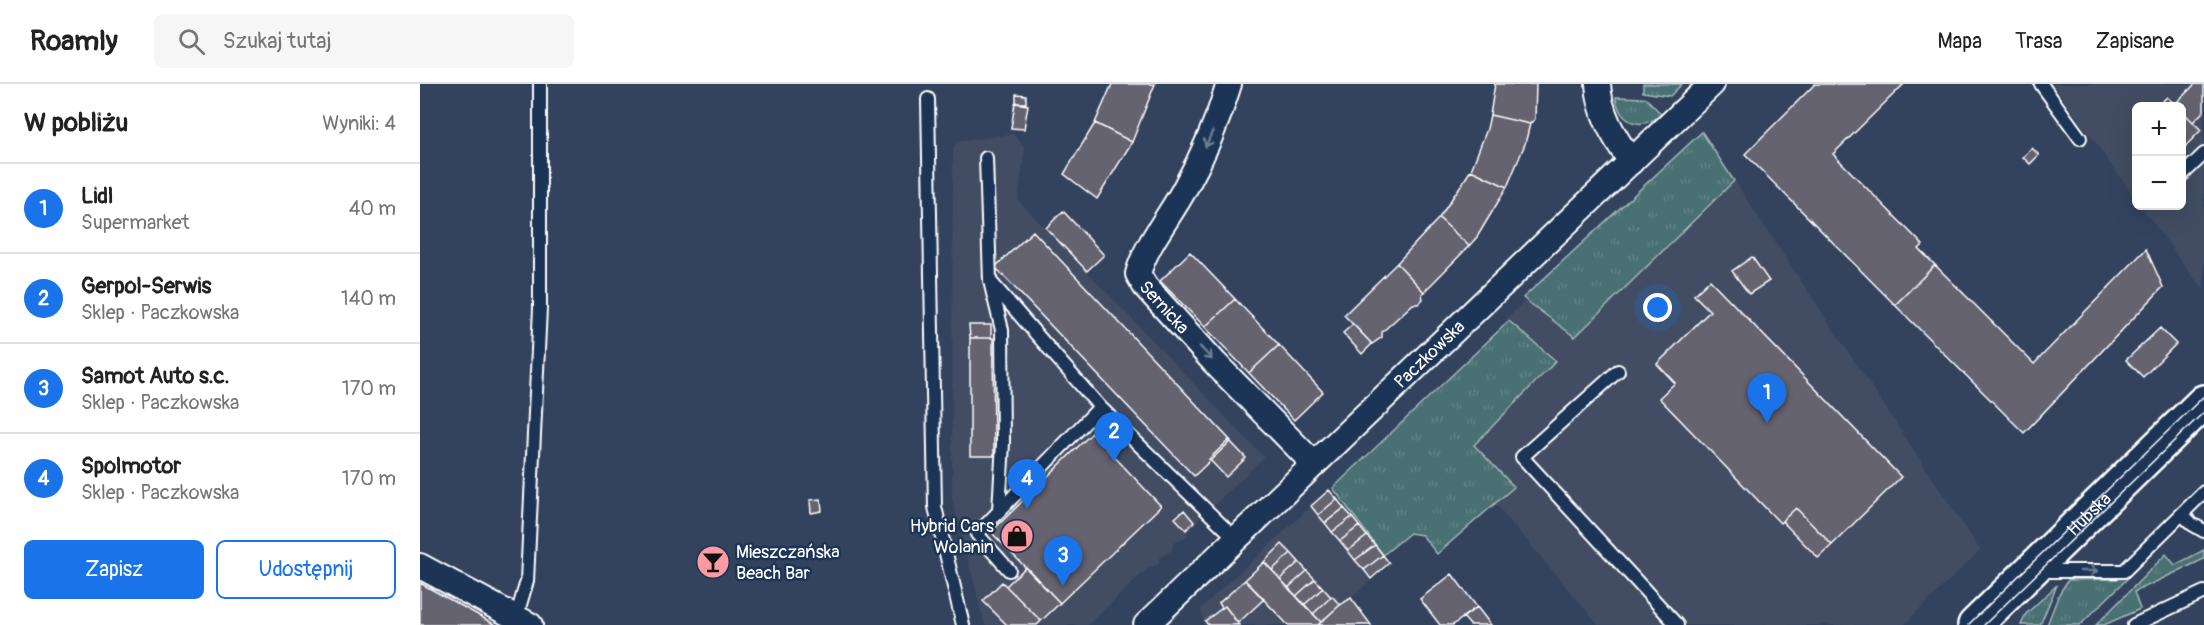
<!DOCTYPE html>
<html lang="pl">
<meta charset="utf-8">
<style>
:root{--surface:#fff;--page:#f6f6f6;--text:#222;--muted:#767676;--line:#e0e0e0;--accent:#1a73e8}
body{margin:0;font-family:Pangolin,sans-serif;background:var(--page);color:var(--text)}
.controls{position:absolute;right:18px;top:18px;display:grid;overflow:hidden;border-radius:9px;box-shadow:0 6px 24px #0002}
.controls button{width:54px;height:54px;display:grid;place-items:center;padding:0;border:0;border-bottom:2px solid var(--line);background:var(--surface);color:var(--text);font:30px sans-serif}
.you{position:absolute;left:1238px;top:224px;width:21px;height:21px;margin:-15px;border:4px solid #fff;border-radius:50%;background:#1a73e8;box-shadow:0 0 0 9px #1a73e833}
.badge{display:grid;place-items:center;width:39px;height:39px;border-radius:50%;background:var(--accent);color:#fff;font-size:20px;font-weight:700}
.pin{position:absolute;translate:-50% -50px;filter:drop-shadow(0 2px 3px #0008)}
.pin::after{content:'';position:absolute;top:32px;width:21px;height:18px;background:inherit;clip-path:polygon(0 0,100% 0,50% 100%)}
.list{margin:0;padding:0;list-style:none}
h2{display:flex;justify-content:space-between;align-items:center;height:78px;margin:0;padding:0 24px;font-size:26px}
h2 small{font-size:20px;font-weight:400;color:var(--muted)}
.list li{display:grid;grid-template-columns:39px 1fr auto;gap:18px;align-items:center;box-sizing:border-box;height:90px;padding:0 24px;border-top:2px solid var(--line)}
.list b{display:block;font-size:22px;white-space:nowrap}
.list p{margin:0;font-size:20px;white-space:nowrap;color:var(--muted)}
.list em{font-size:20px;font-style:normal;color:var(--muted)}
.actions{display:flex;gap:12px;padding:18px 24px}
.actions a{flex:1;padding:14px 0;border:2px solid var(--accent);border-radius:9px;text-align:center;font-size:21px;color:var(--accent)}
.actions .main{background:var(--accent);color:#fff}
.icon{flex:none;width:33px;height:33px;fill:none;stroke:currentColor;stroke-width:2;stroke-linecap:round;stroke-linejoin:round}
.map{position:relative;flex:none;width:1784px;height:541px;overflow:hidden}
header{display:flex;align-items:center;gap:36px;box-sizing:border-box;height:84px;padding:0 30px;background:var(--surface);border-bottom:2px solid var(--line)}
header strong{font-size:28px}
nav{display:flex;gap:33px;margin-inline-start:auto;font-size:21px}
.search{width:420px;height:54px;background:var(--page);display:flex;align-items:center;gap:15px;box-sizing:border-box;padding:0 21px;border-radius:9px;color:var(--muted);font-size:22px}
main{display:flex}
aside{flex:1;background:var(--surface)}
.map>svg:first-child{display:block}
.built{fill:#424d63}
.grass{fill:url(#grass-tufts);stroke:#a4b7b8;stroke-width:1.5}
.building{fill:#656370;stroke:#fff;stroke-width:1.5}
.lines{fill:none;stroke-linecap:round;stroke-linejoin:round}
.lane-casing{stroke:#fff;stroke-width:16}
.street-casing{stroke:#fff;stroke-width:28}
.secondary-casing{stroke:#fff;stroke-width:38}
.lane{stroke:#1d3557;stroke-width:12}
.street{stroke:#1d3557;stroke-width:24}
.secondary{stroke:#1d3557;stroke-width:33}
.tram{stroke:#fff;stroke-width:1.5}
.oneway{stroke:#6c7c92}
.labels{text-anchor:middle;dominant-baseline:central;stroke-width:5;stroke-linejoin:round;paint-order:stroke}
.street-label{font-size:18px;fill:#fff;stroke:#1d3557}
.poi-label{font-size:18px;fill:#fff;stroke:#1d3557;text-anchor:end}
</style>
<header>
<strong>Roamly</strong>
<div class="search"><svg class="icon" aria-label="search" viewBox="0 0 24 24"><circle cx="10" cy="10" r="6"/><path d="M15 15l6 6"/></svg>Szukaj tutaj</div>
<nav><a>Mapa</a><a>Trasa</a><a>Zapisane</a></nav>
</header>
<main>
<aside>
<h2>W pobliżu<small>Wyniki: 4</small></h2>
<ul class="list">
<li><span class="badge">1</span><div><b>Lidl</b><p>Supermarket</p></div><em>40 m</em></li>
<li><span class="badge">2</span><div><b>Gerpol-Serwis</b><p>Sklep · Paczkowska</p></div><em>140 m</em></li>
<li><span class="badge">3</span><div><b>Samot Auto s.c.</b><p>Sklep · Paczkowska</p></div><em>170 m</em></li>
<li><span class="badge">4</span><div><b>Spolmotor</b><p>Sklep · Paczkowska</p></div><em>170 m</em></li>
</ul>
<div class="actions"><a class="main">Zapisz</a><a>Udostępnij</a></div>
</aside>
<div class="map">
<svg width="1784" height="541" viewBox="0 0 1784 541">
<defs>
<pattern id="grass-tufts" width="24" height="20" patternUnits="userSpaceOnUse" patternTransform="scale(1.5)"><rect width="24" height="20" fill="#486f72"/><path d="M3 7l-1-3M5 7V3M7 7l1-3M15 17l-1-3M17 17v-4M19 17l1-3" fill="none" stroke="#638587"/></pattern>
</defs>
<rect width="100%" height="100%" fill="#33435e"/>
<filter id="ink" filterUnits="userSpaceOnUse"><feTurbulence type="fractalNoise" baseFrequency=".0167" numOctaves="2"/><feDisplacementMap in="SourceGraphic" scale="12" xChannelSelector="R" yChannelSelector="G"/><feConvolveMatrix kernelMatrix="1 2 1 2 8 2 1 2 1" color-interpolation-filters="sRGB"/></filter>
<g filter="url(#ink)">
<path class="built" d="M1633,0H1784V205L1772,192L1721,122H1762V22H1716V115Z
M1282,48L1560,466L1484,541H1179L1075,420L1094,403L1054,361L1136,277L1086,235Z
M593,50L605,64L598,116L844,373L768,446L767,452L753,460L752,466L739,474V479L726,486L668,541H565L532,414L533,65L537,58Z
M909,406L969,479L931,514L952,541H784L781,524Z"/>
<path class="grass" d="M1223,0H1262L1250,12L1223,8Z
M1196,13L1226,14L1241,30C1222,48 1199,39 1196,13Z
M1282,48L1314,97L1155,253L1103,214Z
M1089,237L1136,277L1054,361L1094,403L1017,470L1002,451L990,449L963,471L913,404Z
M1784,466V475L1714,508L1720,525L1684,541H1676L1746,470L1755,481Z
M1711,491L1660,541H1627L1639,510L1648,496L1698,495Z
M1637,501L1620,541H1601L1606,530Z"/>
<path class="building" d="M692,0H735L712,58L675,39Z
M1075,0H1116L1115,35L1110,40L1070,31Z
M1395,0H1484L1413,70L1503,161L1499,165L1515,181L1475,221L1325,70Z
M1775,0H1784V27L1773,38L1762,27V22L1755,20Z
M596,10L606,11V19H596Z
M1747,13L1755,20L1757,22H1737Z
M595,19L608,21L604,45L591,44Z
M1762,27L1781,46L1762,66Z
M1070,31L1110,40L1105,60L1087,103L1051,86L1067,45Z
M675,39L712,58L677,115L644,90Z
M1612,64L1619,71L1610,80L1603,73Z
M1051,86L1087,103L1057,153L1049,162L1019,134Z
M643,127L684,171L667,187L626,144Z
M1019,134L1049,162L1004,208L977,179Z
M613,147L811,357L774,392L575,183Z
M1726,165L1743,203L1604,349L1475,221L1515,181L1614,280Z
M770,168L815,215L785,243L740,197Z
M1332,173L1349,197L1329,210L1312,187Z
M977,179L1004,208L1002,210L1003,215L998,220H993L962,248V253L952,260L924,231Z
M1290,196L1481,393L1412,461L1376,424L1360,439L1239,314L1255,299L1237,280L1290,227L1274,211Z
M815,215L859,261L829,289L785,243Z
M933,240L952,260L942,270L923,249Z
M549,241H571V254H550Z
M1740,244L1756,260L1723,293L1706,276Z
M550,254H573L574,372H550Z
M859,261L903,308L874,336L829,289Z
M672,349L741,422L640,519L571,448Z
M809,356L826,374L806,393L789,375Z
M909,406L917,415L898,431L891,422Z
M401,415L402,427L391,429L390,416Z
M917,415L924,424L905,439L898,431Z
M924,424L932,433L912,448L905,439Z
M1376,424L1412,461L1398,474L1362,437Z
M764,426L774,438L766,446L755,434Z
M932,433L939,442L920,457L912,448Z
M939,442L947,452L928,467L920,457Z
M947,452L955,461L935,476L928,467Z
M862,460L871,469L852,486L844,478Z
M955,461L963,471L944,486L935,476Z
M871,469L879,478L860,495L852,486Z
M963,471L969,479L951,495L944,486Z
M844,478L901,538L898,541H868L825,496Z
M879,478L887,487L868,504L860,495Z
M606,483L640,519L621,537L586,502Z
M887,487L895,495L876,512L868,504Z
M1032,490L1057,523L1033,541H1020L1000,515Z
M895,495L903,504L884,521L876,512Z
M825,496L844,515L818,539L805,522L802,524L799,519Z
M582,498L621,537L617,541H587L563,517Z
M0,499L76,541H0Z
M903,504L911,513L893,530L884,521Z
M912,512L920,521L901,538L893,530Z
M931,514L951,541H898L920,521Z
M805,522L819,541H788L785,537Z
M1057,523L1071,541H1050L1043,533Z"/>
<g class="lines">
<g class="lane-casing">
<path id="lane" d="M1621,0L1660,54
M508,15L515,423L543,541
M566,74L570,197L680,323L816,455
M1762,91L1784,70
M571,201L582,246L583,359L579,426
M1198,287L1102,373L1257,541
M1762,430L1772,440L1784,447
M589,486L557,450L680,323
M1617,487H1704L1784,408
M96,534L107,497L120,224V0
M1714,541L1784,508"/>
</g>
<g class="street-casing">
<g id="street">
<path id="s1" d="M809,0C798,37 783,72 764,106C750,132 725,162 718,190L725,202L795,279L894,380"/>
<path d="M1178,0C1180,32 1194,52 1211,78"/>
<path d="M0,482L110,541"/>
<path id="s2" d="M726,541L1292,0"/>
</g>
</g>
<g class="secondary-casing">
<g id="secondary">
<path id="s3" d="M1555,541L1784,318"/>
</g>
</g>
<use href="#lane" class="lane"/>
<use href="#street" class="street"/>
<use href="#secondary" class="secondary"/>
<path class="tram" d="M1548,541L1784,312
M1564,541L1784,328"/>
</g>
<defs><path id="oneway-shaft" d="M-6 0H5M1.5-3L5.5 0L1.5 3" fill="none" stroke-width="1.6" stroke-linecap="round" stroke-linejoin="round" transform="scale(1.5)"/></defs>
<g class="oneway">
<use href="#oneway-shaft" transform="translate(789 55) rotate(114)"/>
<use href="#oneway-shaft" transform="translate(786 269) rotate(47)"/>
<use href="#oneway-shaft" transform="translate(1669 487)"/>
</g>
</g>
<defs>
<g id="shop-disc" transform="scale(1.725)"><circle r="9.5" fill="#ff9aa2" stroke="#1d3557"/><path d="M-5-2.5h2.3a2.7 3.5 0 0 1 5.4 0H5L5.5 6h-11ZM-1.5-2.5h3a1.5 2.3 0 0 0-3 0Z" fill="#111"/></g>
<g id="bar-disc" transform="scale(1.725)"><circle r="9.5" fill="#ff9aa2" stroke="#1d3557"/><path d="M-6-5H6L.8 .8V4.5H3.5V6h-7V4.5H-.8V.8Z" fill="#111"/></g>
</defs>
<g fill-rule="evenodd">
<use href="#shop-disc" x="597" y="452"/>
<use href="#bar-disc" x="293" y="478"/>
</g>
<g class="labels">
<g class="street-label">
<text stroke="none"><textPath href="#s1" startOffset="254">Sernicka</textPath></text>
<text stroke="none"><textPath href="#s2" startOffset="392">Paczkowska</textPath></text>
<text stroke="none"><textPath href="#s3" startOffset="159">Hubska</textPath></text>
</g>
<g class="poi-label">
<text x="574" y="442">Hybrid Cars<tspan x="574" dy="21">Wolanin</tspan></text>
<text x="316" y="468" text-anchor="start">Mieszczańska<tspan x="316" dy="21">Beach Bar</tspan></text>
</g>
</g>
</svg>
<div class="controls">
<button>+</button>
<button>−</button>
</div>
<div class="you"></div>
<div class="pin badge" style="left:1347px;top:339px">1</div>
<div class="pin badge" style="left:694px;top:378px">2</div>
<div class="pin badge" style="left:643px;top:502px">3</div>
<div class="pin badge" style="left:607px;top:425px">4</div>
</div>
</main>
